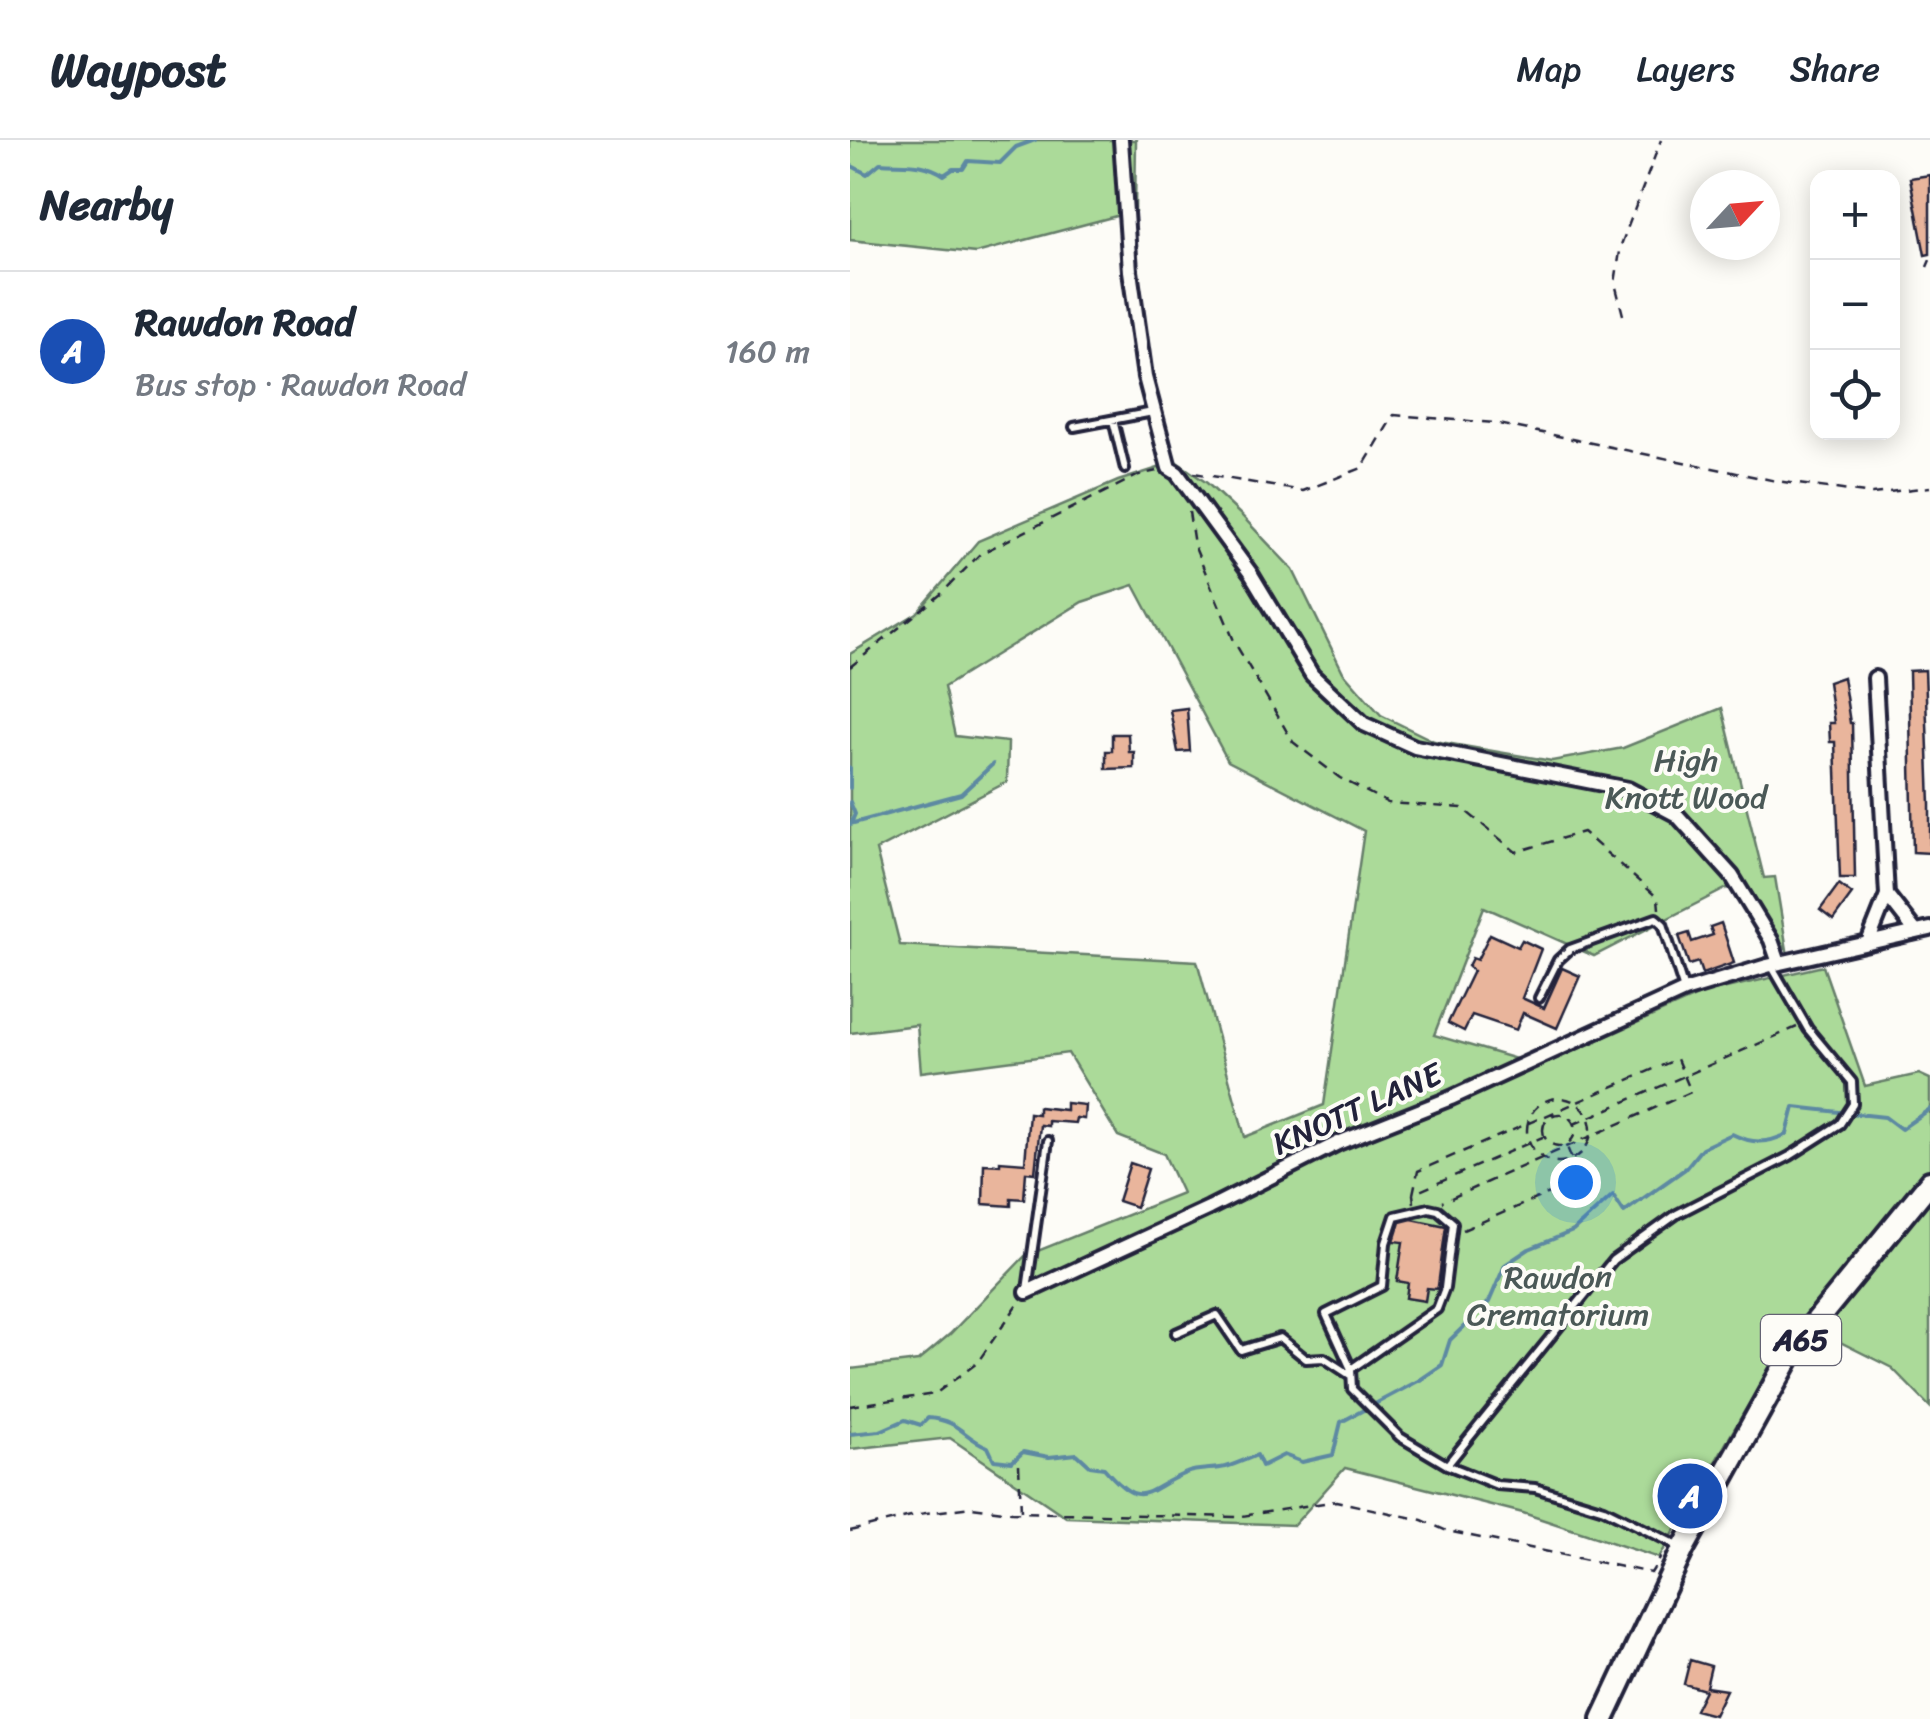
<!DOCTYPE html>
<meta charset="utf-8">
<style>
:root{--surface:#fff;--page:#f2f2f3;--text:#1f2937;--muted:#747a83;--line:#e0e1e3;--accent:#22223b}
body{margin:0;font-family:Sriracha,sans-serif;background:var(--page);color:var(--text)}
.controls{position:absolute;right:30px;top:30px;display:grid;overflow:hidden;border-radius:20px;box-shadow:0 5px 25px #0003}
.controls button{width:90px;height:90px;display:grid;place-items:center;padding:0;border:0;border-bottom:2px solid var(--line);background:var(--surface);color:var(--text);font:50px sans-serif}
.compass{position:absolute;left:840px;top:30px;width:90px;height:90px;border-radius:50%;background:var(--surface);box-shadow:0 5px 25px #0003;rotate:64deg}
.you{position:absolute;left:725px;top:1042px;width:35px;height:35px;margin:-25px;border:8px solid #fff;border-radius:50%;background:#1a73e8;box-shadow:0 0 0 15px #1a73e833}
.badge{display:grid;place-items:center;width:65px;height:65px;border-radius:50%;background:var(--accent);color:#fff;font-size:32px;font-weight:700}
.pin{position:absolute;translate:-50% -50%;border:5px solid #fff;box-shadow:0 2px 10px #0006}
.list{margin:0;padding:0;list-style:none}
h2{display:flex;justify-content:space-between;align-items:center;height:130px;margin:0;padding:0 40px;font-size:42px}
h2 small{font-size:32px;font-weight:400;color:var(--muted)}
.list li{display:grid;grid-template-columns:65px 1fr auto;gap:30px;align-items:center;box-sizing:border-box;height:160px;padding:0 40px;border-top:2px solid var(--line)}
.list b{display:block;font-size:38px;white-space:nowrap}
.list p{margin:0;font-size:32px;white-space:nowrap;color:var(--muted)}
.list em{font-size:32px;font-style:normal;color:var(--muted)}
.icon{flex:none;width:55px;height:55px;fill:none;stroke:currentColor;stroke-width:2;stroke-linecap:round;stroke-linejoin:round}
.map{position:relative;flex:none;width:1080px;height:1579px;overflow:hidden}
header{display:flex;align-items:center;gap:60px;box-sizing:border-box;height:140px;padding:0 50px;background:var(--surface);border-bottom:2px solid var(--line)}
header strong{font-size:48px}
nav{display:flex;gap:55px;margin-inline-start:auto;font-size:35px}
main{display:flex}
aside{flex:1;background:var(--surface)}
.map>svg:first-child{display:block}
.green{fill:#abda99;stroke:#667e6a;stroke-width:2.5;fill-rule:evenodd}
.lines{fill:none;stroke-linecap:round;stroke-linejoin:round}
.stream{stroke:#5d89a2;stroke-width:4}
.building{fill:#e9b59c;stroke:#22223b;stroke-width:2.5}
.service-casing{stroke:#22223b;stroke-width:14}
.minor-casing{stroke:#22223b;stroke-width:20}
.primary-casing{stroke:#22223b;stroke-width:28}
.path{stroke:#22223b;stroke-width:2.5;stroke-dasharray:10 8;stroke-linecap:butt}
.service{stroke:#fdfcf7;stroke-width:6}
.minor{stroke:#fdfcf7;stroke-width:12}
.primary{stroke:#fdfcf7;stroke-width:20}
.labels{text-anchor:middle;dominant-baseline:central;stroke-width:8;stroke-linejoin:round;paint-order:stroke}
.shield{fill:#fdfcf7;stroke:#646373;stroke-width:2.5}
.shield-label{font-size:30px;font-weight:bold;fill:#22223b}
.park-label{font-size:32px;fill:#4b5957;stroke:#fdfcf7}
.street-label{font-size:32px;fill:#22223b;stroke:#fdfcf7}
</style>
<header>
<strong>Waypost</strong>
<nav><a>Map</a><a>Layers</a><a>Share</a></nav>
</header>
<main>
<aside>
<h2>Nearby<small></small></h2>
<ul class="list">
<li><span class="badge" style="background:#1a4fb4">A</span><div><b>Rawdon Road</b><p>Bus stop · Rawdon Road</p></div><em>160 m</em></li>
</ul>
</aside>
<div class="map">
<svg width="1080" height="1579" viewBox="0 0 1080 1579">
<rect width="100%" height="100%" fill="#fdfcf7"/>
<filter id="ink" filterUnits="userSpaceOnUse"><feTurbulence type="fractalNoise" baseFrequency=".01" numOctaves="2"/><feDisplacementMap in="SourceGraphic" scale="20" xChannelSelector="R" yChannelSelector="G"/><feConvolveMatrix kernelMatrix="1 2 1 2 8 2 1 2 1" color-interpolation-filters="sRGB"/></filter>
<g filter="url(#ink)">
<path class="green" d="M0,0H286L285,71L126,113L0,100Z
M327,322L357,343L392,376L443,430L493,532L531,575L584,601L702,621L773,608L872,568L914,738L925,737L937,810L883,745L744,816L634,767L584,895L690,926L854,853L973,826L1015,946L1069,934L1080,939V1267L1042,1228L982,1198L942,1190L809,1418L673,1373L495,1328L444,1385L216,1377L100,1298L0,1309V1229L68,1221L100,1194L175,1116L332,1053L314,1014L268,996L218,913L71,932L67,885L0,893V514L67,473L128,401L268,341ZM284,445L378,621L514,691L474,965L395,997L347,821L50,805L26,710L157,642L158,602L105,596L94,547L232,462Z"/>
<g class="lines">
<path class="stream" d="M0,25L17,34L30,23C55,25 72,21 94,35L103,29H113L118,21L150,23L166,7L185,0
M0,628V648
M0,662L5,674L2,681
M0,684L111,654L143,624
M0,1294L30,1291L55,1280L71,1285L78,1278C110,1280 112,1297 138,1307L144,1320L162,1322L173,1312L199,1317L227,1314L240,1326L254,1328C293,1373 293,1350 336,1333C348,1328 363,1330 376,1327C386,1324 397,1319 407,1315L412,1326L434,1315L452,1322L483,1315L491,1282L570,1240L592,1225L600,1200L639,1162L655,1125L679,1109L723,1091L763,1055L774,1072L835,1029L852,1008L882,994C902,1004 917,1004 937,994L944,967L1035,977L1051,989L1080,969"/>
</g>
<path class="building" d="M1080,35V114L1075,115L1060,38Z
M1075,530L1080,664V713L1063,712L1059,531Z
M993,537L1000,583H1002L1005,738H990L985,602H980L979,583H984L978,542Z
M337,568L340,611L328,612L320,570Z
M262,594H278L279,612H284V628L256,629V611H262Z
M989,744L1002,754L983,780L970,770Z
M871,783L884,823L852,834L848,822L839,825L829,796L839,793L842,802L863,795L860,787Z
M640,794L668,807L672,800L691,809L672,858L694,868L712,828L730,836L707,888L673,873L666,890L622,875L614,891L598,883L623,831L618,826L622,818L627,820Z
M216,963L235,965L234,979L226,978L225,983L198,981V986L190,985L185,1033L176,1032L174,1059L161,1058V1066L133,1064L134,1024L150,1025V1021L175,1023L179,973L188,974V967L216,970Z
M280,1023L298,1029L286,1067L268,1061Z
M562,1079L596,1086L588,1146L587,1149L577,1148L575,1161L556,1158L558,1143L547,1141L553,1102L544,1101L550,1082Z
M840,1520L861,1526L856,1547L876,1550L864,1575L845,1570L855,1550L834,1544Z"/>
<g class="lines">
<g class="service-casing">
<path id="service" d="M263,280L275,329
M224,287L303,272
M689,858L708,820L720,809L806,778L813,784L834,850
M177,1150L198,1001
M326,1193L367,1175L391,1210L430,1198L456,1219L474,1218L500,1235
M501,1229L587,1169L595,1148L603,1083L588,1070L579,1068L545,1076L536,1103L532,1146L476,1174L501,1229L502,1249L550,1297L597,1325L647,1345L685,1348L754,1369L828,1406
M597,1325L763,1120L827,1074L940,1016L990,984L1003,964L1002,942L958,889L921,825"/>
</g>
<g class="minor-casing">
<path id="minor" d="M271,0L280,131L295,237L319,328L327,333L401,434L462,535L514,584L565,607L778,649L827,675L882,736L921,800L929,823
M1037,755L1066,792
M1019,800L1037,755L1025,538
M177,1152L359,1068L488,1003L601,958L834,851L917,826L1080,789"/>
</g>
<g class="primary-casing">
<path id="primary" d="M753,1579L833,1409L945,1207L1080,1042"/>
</g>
<path class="path" d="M1077,127L1080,120
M773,175L765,143L771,105L811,0
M344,333L453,351L512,328L544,275L644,283L926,341L1022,354L1080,347
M339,372L344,405L385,503L443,602L490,638L538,663L612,668L666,712L733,692L808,758L809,769
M0,527L91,454L130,414L289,335L307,331
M677 990a32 32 0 1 1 64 0a32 32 0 1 1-64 0Z
M693 990a16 16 0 1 1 32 0a16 16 0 1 1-32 0Z
M724,984L947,887
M563,1054L568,1031L827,919L841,952L592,1062
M564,1063L563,1054L695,996
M613,1090L704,1051L727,1032L717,1007
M0,1266L85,1254L127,1223L170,1161
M169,1325L171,1371
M0,1391L69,1374L121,1367L162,1372L386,1377L486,1361L572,1380L597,1391L801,1433L811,1417"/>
<use href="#service" class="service"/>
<use href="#minor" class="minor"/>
<use href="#primary" class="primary"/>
</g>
</g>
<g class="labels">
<rect class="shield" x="911" y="1175" width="80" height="50" rx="8"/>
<g class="shield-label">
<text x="951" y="1200">A65</text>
</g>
<g class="park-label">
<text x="836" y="620">High<tspan x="836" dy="37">Knott Wood</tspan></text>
<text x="708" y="1137">Rawdon<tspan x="708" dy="37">Crematorium</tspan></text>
</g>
<g class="street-label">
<text transform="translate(507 969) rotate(-24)">KNOTT LANE</text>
</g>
</g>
</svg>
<div class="controls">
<button>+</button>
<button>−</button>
<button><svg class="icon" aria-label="locate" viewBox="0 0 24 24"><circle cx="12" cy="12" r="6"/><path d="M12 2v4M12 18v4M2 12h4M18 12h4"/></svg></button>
</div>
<svg class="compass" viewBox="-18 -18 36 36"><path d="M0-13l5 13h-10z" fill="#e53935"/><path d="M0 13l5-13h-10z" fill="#747a83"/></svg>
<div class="you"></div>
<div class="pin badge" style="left:840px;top:1356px;background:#1a4fb4">A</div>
</div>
</main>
